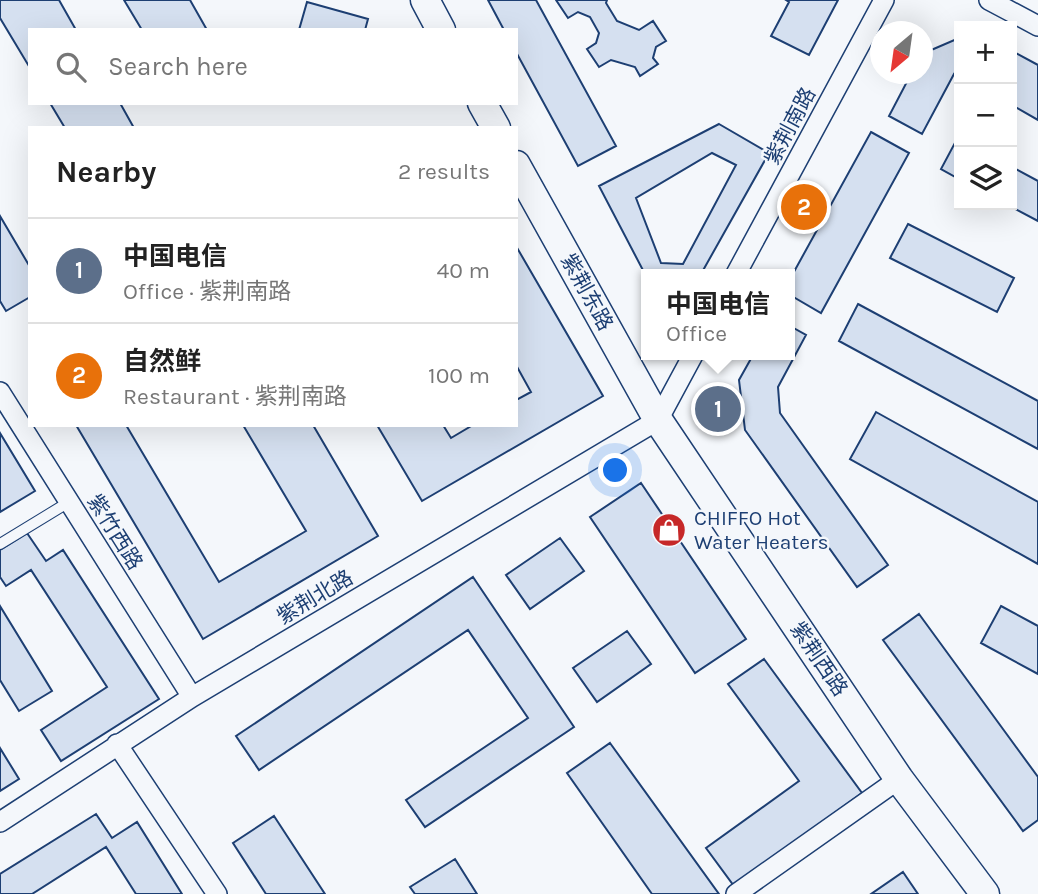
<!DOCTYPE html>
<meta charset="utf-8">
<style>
:root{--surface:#fff;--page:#f2f2f2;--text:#222;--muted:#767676;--line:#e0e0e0;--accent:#ea580c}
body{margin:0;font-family:Karla,"Noto Sans SC",sans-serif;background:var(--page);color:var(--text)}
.controls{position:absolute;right:21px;top:21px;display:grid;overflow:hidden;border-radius:0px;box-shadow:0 7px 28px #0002}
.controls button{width:63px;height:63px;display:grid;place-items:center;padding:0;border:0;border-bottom:2px solid var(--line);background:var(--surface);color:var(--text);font:35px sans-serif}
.compass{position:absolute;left:870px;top:21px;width:63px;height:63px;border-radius:50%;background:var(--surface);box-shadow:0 7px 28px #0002;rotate:209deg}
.you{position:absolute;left:616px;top:471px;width:24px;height:24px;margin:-18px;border:5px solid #fff;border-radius:50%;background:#1a73e8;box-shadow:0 0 0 10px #1a73e833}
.badge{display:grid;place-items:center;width:46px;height:46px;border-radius:50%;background:var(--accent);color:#fff;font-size:23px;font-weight:700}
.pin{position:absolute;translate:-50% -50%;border:4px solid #fff;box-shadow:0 2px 7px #0006}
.popup{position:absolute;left:641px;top:269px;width:154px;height:91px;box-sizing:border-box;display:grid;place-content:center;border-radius:0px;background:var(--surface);filter:drop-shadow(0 2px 5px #0005);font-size:23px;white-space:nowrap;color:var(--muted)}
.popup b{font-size:26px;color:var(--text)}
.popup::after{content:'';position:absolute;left:50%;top:100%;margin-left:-14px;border:14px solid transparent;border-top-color:var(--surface)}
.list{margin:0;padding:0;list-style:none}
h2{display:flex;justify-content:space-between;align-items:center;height:91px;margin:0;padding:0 28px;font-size:30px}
h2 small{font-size:23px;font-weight:400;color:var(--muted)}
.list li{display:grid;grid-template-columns:46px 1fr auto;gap:21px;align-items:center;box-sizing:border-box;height:105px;padding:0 28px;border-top:2px solid var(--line)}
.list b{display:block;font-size:26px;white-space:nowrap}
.list p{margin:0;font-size:23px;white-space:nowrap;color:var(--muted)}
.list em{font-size:23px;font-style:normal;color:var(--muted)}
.icon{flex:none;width:38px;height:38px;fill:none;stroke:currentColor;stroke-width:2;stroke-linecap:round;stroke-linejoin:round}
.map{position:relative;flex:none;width:1038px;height:894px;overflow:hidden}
.search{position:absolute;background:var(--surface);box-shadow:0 7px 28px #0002;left:28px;top:28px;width:490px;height:77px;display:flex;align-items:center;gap:18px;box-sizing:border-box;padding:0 24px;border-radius:0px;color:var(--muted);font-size:26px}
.panel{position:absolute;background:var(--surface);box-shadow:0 7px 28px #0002;left:28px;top:126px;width:490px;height:301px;border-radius:0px}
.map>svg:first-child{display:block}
.building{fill:#d5e0f0;stroke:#1d3f73;stroke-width:2;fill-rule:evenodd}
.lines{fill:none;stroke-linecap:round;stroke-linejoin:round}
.lane-casing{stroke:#1d3f73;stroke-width:12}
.street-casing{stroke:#1d3f73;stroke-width:22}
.secondary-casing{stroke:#1d3f73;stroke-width:31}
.lane{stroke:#f4f7fb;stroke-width:10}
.street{stroke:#f4f7fb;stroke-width:19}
.secondary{stroke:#f4f7fb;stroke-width:28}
.labels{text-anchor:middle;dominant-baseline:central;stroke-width:5;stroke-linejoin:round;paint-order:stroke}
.street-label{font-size:21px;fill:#1d3f73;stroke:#f4f7fb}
.poi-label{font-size:21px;fill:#1d3f73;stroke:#f4f7fb;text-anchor:start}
</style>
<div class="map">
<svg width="1038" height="894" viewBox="0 0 1038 894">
<rect width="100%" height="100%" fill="#f4f7fb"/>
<path class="building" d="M0,0H59L76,30H30V68L0,18Z
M124,0H190L207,30H142Z
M488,0H536L616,146L578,166L516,52V30H504Z
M556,0H607L606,3L617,21L639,30L653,21L666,41L656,47L653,58L658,64L640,76L635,67L611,60L599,67L587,49L596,43L599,33L590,17L578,12L568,18Z
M786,0H838L809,55L771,36L789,2Z
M307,2L368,19L365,30H299Z
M959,38V77L954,74L922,134L889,116L911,74H922V54Z
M1012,51L1038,65V120L1012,105Z
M50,103H120L134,128H65Z
M719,124L769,153L701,274H646V276L599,186ZM712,153L736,165L683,264L661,263L636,198Z
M871,132L909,153L821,313L790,295V279Z
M957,139L959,140V179L941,169Z
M1012,167L1038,181V221L1008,205H1012Z
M0,216L30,267V297L6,311L0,301Z
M908,224L1014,278L997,312L890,258Z
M516,246L603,396L422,501L377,425H443L451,438L473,425H516V400L531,392L516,365Z
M858,304L1038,401V449L839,341Z
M790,326L806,335L778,387L780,413L888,565L857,587L745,430L739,380L753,355H790Z
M876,412L1038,502V564L850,459Z
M76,425H126L219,582L306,531L243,425H313L378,536L203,639Z
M0,433L35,491L0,512Z
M641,483L746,639L695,673L590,517Z
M27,533L46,561L63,550L159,699L61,761L41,730L107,687L31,570L6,586L0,577V550Z
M560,538L584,571L530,609L506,575Z
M473,577L574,727L425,827L406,800L528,718L468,630L259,770L236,736Z
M0,606L52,691L19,711L0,680Z
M1001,606L1038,626V674L981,643Z
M919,614L1038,777V820L1023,831L883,640Z
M627,631L651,664L597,702L573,668Z
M764,659L862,793L734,886L706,848L799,781L728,684Z
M610,743L719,894H652L567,773Z
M0,748L19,779L0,791Z
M96,814L112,838L137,822L182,894H136L106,847L32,894H0V874Z
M274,816L325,894H266L233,843Z
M455,859L477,894H415L410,887Z
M903,872L918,894H871Z"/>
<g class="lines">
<g class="lane-casing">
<path id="lane" d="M0,544L69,502"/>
</g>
<g class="street-casing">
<path id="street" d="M989,0L1038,26
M736,274L884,0
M0,392L192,697
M117,744L217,894
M0,822L192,697L658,420L693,355
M736,894L899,779"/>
</g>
<g class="secondary-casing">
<path id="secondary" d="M425,0L441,30
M482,103L496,128
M516,165L658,420L899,779L985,894"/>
</g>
<use href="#lane" class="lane"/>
<use href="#street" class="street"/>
<use href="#secondary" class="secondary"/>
</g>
<defs>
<g id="shop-disc" transform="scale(1.75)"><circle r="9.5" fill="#c62828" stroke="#f4f7fb"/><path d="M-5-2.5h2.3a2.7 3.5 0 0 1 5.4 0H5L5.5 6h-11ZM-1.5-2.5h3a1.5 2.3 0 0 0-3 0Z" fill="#fff"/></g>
</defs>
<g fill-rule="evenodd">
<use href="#shop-disc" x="669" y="530"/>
</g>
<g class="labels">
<g class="street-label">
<text transform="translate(790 126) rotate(-62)">紫荆南路</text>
<text transform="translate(587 292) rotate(61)">紫荆东路</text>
<text transform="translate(115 532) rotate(58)">紫竹西路</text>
<text transform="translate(315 597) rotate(-31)">紫荆北路</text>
<text transform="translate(819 659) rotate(56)">紫荆西路</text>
</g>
<g class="poi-label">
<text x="694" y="518">CHIFFO Hot<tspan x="694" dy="24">Water Heaters</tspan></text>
</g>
</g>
</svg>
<div class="controls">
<button>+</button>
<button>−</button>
<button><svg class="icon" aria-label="layers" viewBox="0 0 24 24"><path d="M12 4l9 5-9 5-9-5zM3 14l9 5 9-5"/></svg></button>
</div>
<svg class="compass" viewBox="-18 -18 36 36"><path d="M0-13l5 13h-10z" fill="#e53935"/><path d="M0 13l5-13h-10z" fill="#767676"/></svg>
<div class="you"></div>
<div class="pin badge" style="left:718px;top:409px;background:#5c6f8a">1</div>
<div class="popup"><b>中国电信</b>Office</div>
<div class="pin badge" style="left:804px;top:207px;background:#e8710a">2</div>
<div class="search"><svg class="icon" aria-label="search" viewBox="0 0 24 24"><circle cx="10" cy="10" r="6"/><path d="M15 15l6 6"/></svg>Search here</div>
<section class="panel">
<h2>Nearby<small>2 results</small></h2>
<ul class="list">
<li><span class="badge" style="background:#5c6f8a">1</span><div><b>中国电信</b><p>Office · 紫荆南路</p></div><em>40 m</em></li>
<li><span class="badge" style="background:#e8710a">2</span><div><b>自然鲜</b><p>Restaurant · 紫荆南路</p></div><em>100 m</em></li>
</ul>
</section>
</div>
